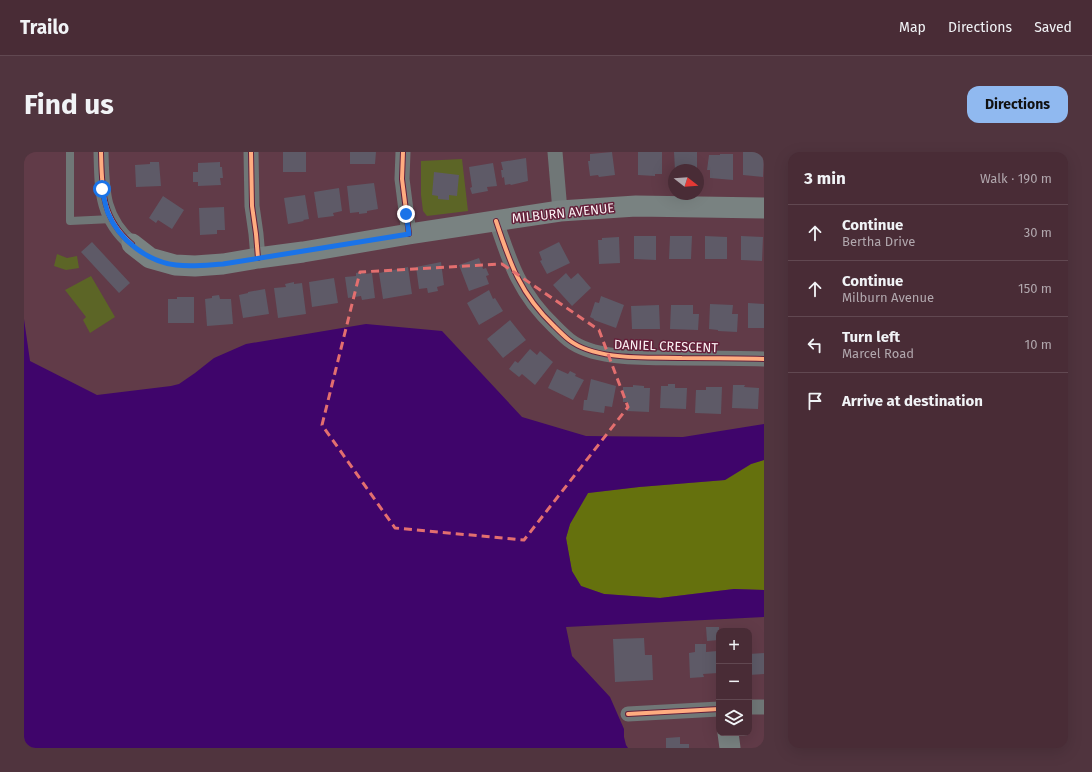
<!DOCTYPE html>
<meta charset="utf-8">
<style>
:root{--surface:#492c36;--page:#50343e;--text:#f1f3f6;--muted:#b1a7ad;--line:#614851;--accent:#90b9f0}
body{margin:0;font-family:"Fira Sans",sans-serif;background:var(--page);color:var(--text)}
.controls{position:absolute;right:12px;bottom:12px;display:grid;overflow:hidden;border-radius:8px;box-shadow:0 4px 16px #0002}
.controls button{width:36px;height:36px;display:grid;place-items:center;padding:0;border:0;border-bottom:1px solid var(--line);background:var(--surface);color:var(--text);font:20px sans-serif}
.compass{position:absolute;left:644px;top:12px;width:36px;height:36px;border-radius:50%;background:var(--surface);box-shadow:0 4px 16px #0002;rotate:107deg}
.stop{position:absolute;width:12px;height:12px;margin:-9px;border:3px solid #1a73e8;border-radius:50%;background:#fff}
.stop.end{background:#1a73e8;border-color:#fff;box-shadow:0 1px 4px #0008}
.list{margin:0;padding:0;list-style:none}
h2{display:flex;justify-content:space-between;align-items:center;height:52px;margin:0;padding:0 16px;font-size:17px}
h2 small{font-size:13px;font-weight:400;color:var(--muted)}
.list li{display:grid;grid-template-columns:26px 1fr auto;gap:12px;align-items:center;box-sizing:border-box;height:56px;padding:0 16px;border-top:1px solid var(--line)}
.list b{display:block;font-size:15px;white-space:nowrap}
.list p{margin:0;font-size:13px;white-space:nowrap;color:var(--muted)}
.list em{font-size:13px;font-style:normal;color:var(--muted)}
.icon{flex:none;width:22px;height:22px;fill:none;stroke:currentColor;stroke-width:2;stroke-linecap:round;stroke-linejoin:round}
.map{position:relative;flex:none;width:740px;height:596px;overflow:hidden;border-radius:12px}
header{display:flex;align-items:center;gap:24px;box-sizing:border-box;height:56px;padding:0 20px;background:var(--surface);border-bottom:1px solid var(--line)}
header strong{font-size:19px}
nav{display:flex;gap:22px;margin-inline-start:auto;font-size:14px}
.intro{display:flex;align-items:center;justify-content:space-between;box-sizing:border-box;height:96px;padding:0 24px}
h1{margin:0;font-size:28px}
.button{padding:10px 18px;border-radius:12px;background:var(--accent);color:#111;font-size:14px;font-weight:700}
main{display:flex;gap:24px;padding:0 24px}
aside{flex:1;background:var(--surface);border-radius:12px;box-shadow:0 4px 16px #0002}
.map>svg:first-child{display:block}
.green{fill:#5c6526}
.forest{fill:#65710d}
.water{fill:#3f056b}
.building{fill:#5e5a67}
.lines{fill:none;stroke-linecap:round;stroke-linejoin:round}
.lane{stroke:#707777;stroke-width:8}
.street{stroke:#707777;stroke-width:15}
.secondary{stroke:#798281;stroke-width:21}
.cycleway-casing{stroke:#65203a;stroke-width:6}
.cycleway{stroke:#ffac80;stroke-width:4}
.route{stroke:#1a73e8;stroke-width:5}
.marked{fill:none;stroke:#e36f6f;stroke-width:3;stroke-dasharray:8 5;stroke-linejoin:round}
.labels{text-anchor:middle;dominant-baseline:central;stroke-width:3;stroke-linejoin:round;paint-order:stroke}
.street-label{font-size:13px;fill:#fbf2f4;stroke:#65203a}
</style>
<header>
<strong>Trailo</strong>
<nav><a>Map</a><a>Directions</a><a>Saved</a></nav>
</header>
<div class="intro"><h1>Find us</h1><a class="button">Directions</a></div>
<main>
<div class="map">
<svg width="740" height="596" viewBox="0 0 740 596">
<rect width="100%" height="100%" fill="#613b48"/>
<path class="green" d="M438,7L444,59L403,64L399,59L397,43V9Z
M33,102L43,106L53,104L55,116L42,118L30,114Z
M67,124L91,165L66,181L59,168L62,165L41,138Z"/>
<path class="forest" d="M740,308V438L710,437L636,446L580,442L557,434L548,420L542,386L546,372L564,341L615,335L701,328L727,312Z"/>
<path class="water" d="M0,167L6,209L73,243L147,234L155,232L171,221L190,206L222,192L342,172L418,179L498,265L562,284L659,285L740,272V308L727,312L701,328L615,335L564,341L546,372L542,386L548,419L557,434L580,442L636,446L710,437L740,438V465L542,475L548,504L586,545L600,577V585L602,593L604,596H0Z"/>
<path class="building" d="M259,0H282V20H259Z
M326,0H352L351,12H326Z
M588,0L591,23L575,25L574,23L566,24L564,9H566V2Z
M614,0H638V22H631V24L614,23Z
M650,0H673V18H651Z
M719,0H740L739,25L719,23Z
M696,2H709V28L686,26V18H683L685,3H696Z
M502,6L504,29L487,33L486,32L481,33L480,25L478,26L477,18H479L477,10Z
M126,10H135L137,34L112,35L111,13L126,12Z
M196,10V15H198L199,26H196L197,33L174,34V30H169V20H174V11Z
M469,11L473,34L463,35L464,39L448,42L446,36L448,35L445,15Z
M410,20L435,23L433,44L425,43V48L414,47V44L408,43Z
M350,31L354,57L343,59V61L335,62V60L326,61L323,34Z
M315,36L318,59L309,61L310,64L294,66L290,40Z
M281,43L285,67L279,68L280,69L264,72L260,46Z
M139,44L160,58L148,77L134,68L132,71L125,66Z
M200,55L201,78H193V82L176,83L175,56Z
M610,84H632V108L610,107Z
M646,84H668L667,107H645Z
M681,84L703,85V107H681Z
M717,84L739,85L738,109L717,108Z
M595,85L596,111L575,112L574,88H578V86Z
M68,90L106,131L95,141L57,100Z
M535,90L546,111L523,122L516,109L518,108L515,100Z
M455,106L459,117L462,116L465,123L462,124L465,132L445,139L435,113Z
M417,110L420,133L413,135L414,139L404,141L403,136L395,137L392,115Z
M384,115L388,142L359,147L355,121Z
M340,119L341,122L348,121L351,146L338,148L337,144L324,146L321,125L332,124V121Z
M542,121L547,127L554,121L567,136L548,154L529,133Z
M310,126L314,151L288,155L285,130Z
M270,130V132L278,131L282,162L254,166L250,136L262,135L261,132Z
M241,137L245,162L219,166L215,143L224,141V140Z
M465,138L469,147L471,146L479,159L455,173L443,151Z
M195,143L196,147H207L209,172L183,174L181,147L188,146V144Z
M577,144L600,153L592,176L570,168V167L566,165L571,150L575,151Z
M153,145H170V171H144V147H153Z
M724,151L740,152V176H724Z
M686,152L709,153L708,162H714L713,180L694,179V178L685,177Z
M635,153L636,177H608L607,154Z
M647,153H669V162H675L674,178L646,177Z
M486,168L502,188L479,206L463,187Z
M506,197L513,203L516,199L529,210L511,233L498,222L495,225L485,217L491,209L494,211Z
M533,217L544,222L546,219L552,222L551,224L560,228L549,248L524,236Z
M567,227L592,234L588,255L581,254L580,261L559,258L560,248H563Z
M644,232H651V236H663L662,257L636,256L637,234H644Z
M609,233L620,234V236H626L625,260L603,259V250H599V235H609Z
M709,233H721L720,235L735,236L734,257L708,256Z
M682,235H698L697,262L671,261L672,238H682Z
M682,475H695V488L683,489Z
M620,486L621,503H628L629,528L591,530L589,487Z
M671,492H682V500L693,499L694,521L679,522L680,525L666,526L665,501L671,500Z
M740,501V522L725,523V502Z
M656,585V592H665V596H642V586Z"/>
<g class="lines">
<path class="lane" d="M46,0V69L88,67"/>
<path class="street" d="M77,0C78,37 77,66 108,92
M227,0L228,54L232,82L234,106
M379,0L378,27L385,82
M531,0L536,59
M472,69C486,111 496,142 530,174C535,179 540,184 545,188C572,209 625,205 658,206C685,206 713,206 740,207
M725,555H740
M604,562L695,557"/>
<path class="secondary" d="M108,92L126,106L151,113L171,114L199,112L234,106L279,100L385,82L536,59L612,54L740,56
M704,581L706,596"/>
<g class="cycleway-casing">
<path id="cycleway" d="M77,0C78,37 77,66 108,92
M227,0L228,54L232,82L234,106
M379,0L378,27L385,82
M472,69C486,111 496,142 530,174C535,179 540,184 545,188C572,209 625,205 658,206C685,206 713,206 740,207
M604,562L695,557"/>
</g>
<use href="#cycleway" class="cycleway"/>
</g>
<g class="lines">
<path class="route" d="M78,37C80,45 81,53 84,61C95,88 124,110 152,113C168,115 183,113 199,112L385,82L382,62"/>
</g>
<path class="marked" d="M478,112L575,178L604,255L500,388L371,376L298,273L336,120Z"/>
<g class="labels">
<g class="street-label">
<text transform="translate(539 61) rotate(-6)">MILBURN AVENUE</text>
<text transform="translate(642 194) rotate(2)">DANIEL CRESCENT</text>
</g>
</g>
</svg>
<div class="controls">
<button>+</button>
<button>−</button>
<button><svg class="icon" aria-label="layers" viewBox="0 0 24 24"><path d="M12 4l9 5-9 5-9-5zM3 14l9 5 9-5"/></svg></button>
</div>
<svg class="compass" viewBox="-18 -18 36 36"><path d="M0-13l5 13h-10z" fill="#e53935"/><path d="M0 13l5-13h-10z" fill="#b1a7ad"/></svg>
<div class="stop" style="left:78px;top:37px"></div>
<div class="stop end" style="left:382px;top:62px"></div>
</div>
<aside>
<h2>3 min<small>Walk · 190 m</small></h2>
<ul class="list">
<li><svg class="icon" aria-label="ahead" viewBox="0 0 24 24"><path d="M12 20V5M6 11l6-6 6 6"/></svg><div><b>Continue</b><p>Bertha Drive</p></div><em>30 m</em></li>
<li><svg class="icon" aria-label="ahead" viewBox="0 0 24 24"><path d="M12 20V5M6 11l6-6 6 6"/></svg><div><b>Continue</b><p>Milburn Avenue</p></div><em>150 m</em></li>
<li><svg class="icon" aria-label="left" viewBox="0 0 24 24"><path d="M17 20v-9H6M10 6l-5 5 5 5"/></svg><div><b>Turn left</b><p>Marcel Road</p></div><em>10 m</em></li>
<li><svg class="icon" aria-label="arrive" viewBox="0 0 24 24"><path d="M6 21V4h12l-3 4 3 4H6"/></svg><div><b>Arrive at destination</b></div></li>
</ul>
</aside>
</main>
